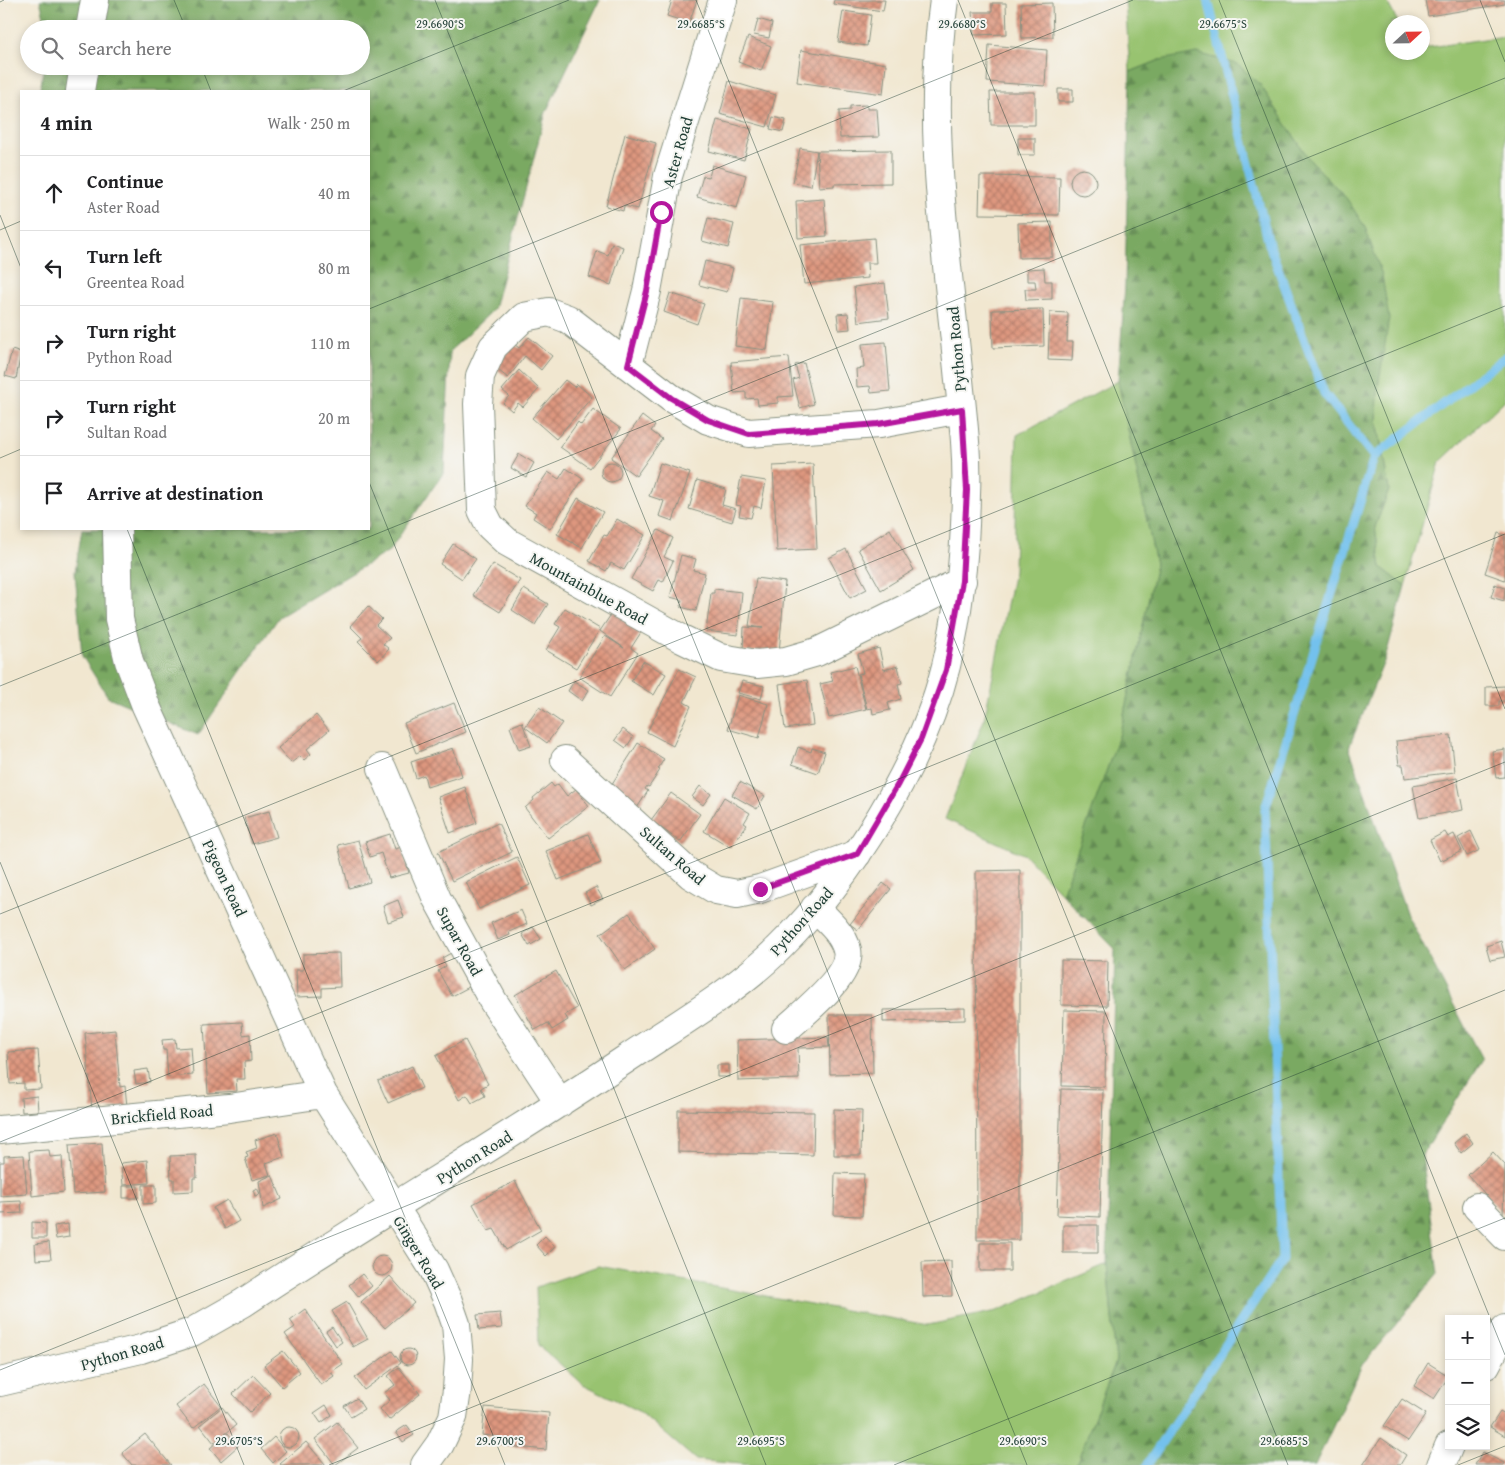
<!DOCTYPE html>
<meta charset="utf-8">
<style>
:root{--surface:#fff;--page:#f6f6f6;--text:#202124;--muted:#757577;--line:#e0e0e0}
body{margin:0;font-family:"Gentium Book Plus",serif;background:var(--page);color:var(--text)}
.controls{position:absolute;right:15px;bottom:15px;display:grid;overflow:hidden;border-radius:0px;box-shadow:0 2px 8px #0003}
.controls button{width:45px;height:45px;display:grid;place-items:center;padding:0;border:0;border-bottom:1px solid var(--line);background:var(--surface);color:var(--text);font:25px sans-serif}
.compass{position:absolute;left:1385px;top:15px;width:45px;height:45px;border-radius:50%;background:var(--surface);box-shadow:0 2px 8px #0003;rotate:68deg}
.stop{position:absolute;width:15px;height:15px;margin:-11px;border:4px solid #b5179e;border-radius:50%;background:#fff}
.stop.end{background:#b5179e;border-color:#fff;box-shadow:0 1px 5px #0008}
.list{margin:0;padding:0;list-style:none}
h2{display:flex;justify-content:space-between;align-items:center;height:65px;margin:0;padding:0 20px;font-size:21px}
h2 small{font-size:16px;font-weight:400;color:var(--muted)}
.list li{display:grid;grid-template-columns:32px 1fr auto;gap:15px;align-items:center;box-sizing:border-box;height:75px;padding:0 20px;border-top:1px solid var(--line)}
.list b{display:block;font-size:19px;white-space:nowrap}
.list p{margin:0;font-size:16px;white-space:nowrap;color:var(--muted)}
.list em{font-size:16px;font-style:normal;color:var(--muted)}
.icon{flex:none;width:28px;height:28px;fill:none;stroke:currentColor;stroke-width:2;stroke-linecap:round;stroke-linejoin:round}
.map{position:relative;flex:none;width:1505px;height:1465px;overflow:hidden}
.search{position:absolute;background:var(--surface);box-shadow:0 2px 8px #0003;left:20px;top:20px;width:350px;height:55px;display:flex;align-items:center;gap:12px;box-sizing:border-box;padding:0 18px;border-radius:28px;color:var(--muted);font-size:19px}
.panel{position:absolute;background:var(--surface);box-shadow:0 2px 8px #0003;left:20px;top:90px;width:350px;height:440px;border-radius:0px}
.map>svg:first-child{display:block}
.green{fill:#98c36f;stroke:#5c8052}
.forest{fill:url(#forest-firs);stroke:#4c734b}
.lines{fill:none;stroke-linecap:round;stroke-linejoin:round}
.stream{stroke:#73c1ed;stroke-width:9}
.building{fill:url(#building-cross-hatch)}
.minor-casing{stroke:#889282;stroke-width:30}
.minor{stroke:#fff;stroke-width:28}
.route{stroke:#b5179e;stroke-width:6}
.ticks{fill:none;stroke:#1f3d34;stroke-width:1;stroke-opacity:0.45}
.labels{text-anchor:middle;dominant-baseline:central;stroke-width:4;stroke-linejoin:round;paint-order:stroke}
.street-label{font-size:16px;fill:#1f3d34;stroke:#f6f6f2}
.ticks-label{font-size:12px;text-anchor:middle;fill:#1f3d34;stroke:#f6f6f2;stroke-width:4;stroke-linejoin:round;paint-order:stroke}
</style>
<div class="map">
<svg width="1505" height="1465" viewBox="0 0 1505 1465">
<defs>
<pattern id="forest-firs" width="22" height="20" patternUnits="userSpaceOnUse" patternTransform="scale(1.25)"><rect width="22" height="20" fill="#7aa962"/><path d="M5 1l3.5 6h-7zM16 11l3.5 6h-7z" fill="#638b52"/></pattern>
<pattern id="building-cross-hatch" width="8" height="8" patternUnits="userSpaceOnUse" patternTransform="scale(1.25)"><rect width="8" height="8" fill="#de977f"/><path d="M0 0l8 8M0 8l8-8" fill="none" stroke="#b37c69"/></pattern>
</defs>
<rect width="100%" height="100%" fill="#f6f6f2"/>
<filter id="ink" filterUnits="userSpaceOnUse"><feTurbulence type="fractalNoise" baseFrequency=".02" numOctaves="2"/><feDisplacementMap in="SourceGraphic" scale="10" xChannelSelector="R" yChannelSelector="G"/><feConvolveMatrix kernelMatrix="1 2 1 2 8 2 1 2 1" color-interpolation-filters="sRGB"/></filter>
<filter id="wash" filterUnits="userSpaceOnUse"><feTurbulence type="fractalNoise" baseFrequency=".0096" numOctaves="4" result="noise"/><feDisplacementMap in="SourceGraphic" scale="20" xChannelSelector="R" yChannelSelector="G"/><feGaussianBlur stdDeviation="1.12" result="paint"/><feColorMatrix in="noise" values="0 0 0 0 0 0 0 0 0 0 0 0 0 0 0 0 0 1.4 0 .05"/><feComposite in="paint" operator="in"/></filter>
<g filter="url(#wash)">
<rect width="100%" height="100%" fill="#f1e7d0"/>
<path class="green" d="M1125,0H1386L1398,22H1392V52H1422L1423,48L1505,36V400L1440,462L1405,586L1381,567L1375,527L1389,490L1377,421L1378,388L1347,199L1309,159L1259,83L1160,60L1130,72Z
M1118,381L1156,564L1120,733L1062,894L1025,855L945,819L984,720L1014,571L1017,435Z
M1107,1264L1116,1361L1076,1465H752L696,1460L640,1412L583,1384L538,1345L536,1287L598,1266L928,1325L997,1311Z"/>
<path class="forest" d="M40,0H600L546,112L494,309L450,351L444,472L389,551L279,617L198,735L108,697L82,656L75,572L82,529H369V91H40L44,66H361V29H47Z
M1197,53L1237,64L1259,83L1309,159L1347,199L1365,227L1382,275L1389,319L1378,388L1377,421L1389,490L1375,527L1381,567L1405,586L1385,659L1349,747L1406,912L1482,1060L1422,1155L1438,1274L1362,1365L1315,1465H1076L1116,1361L1107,1264L1115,949L1062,894L1120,733L1156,564L1118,381L1125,285L1130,72L1160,60Z"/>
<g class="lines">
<path class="stream" d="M1208,0L1269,244L1324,393L1374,457
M1147,1465L1282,1259L1265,809L1374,457L1505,357"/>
</g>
<g id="blocks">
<path class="building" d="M672,0H697L689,23L667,16Z
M834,0H885L883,11L833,4Z
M1425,0H1505V4L1428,16Z
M992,3H1006L1007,34L974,35L972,12H992Z
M1052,3L1053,37L1022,38L1021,4Z
M843,11L871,15L867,46L838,42Z
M758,19L772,23L769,38L754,35Z
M748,37L771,46L761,71L738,62Z
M989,45L1047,50L1045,86L987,82Z
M801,50L886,64L883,94L797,82Z
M729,81L776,95L767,127L720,114Z
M1058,89H1073V102H1058Z
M990,92H1035V125H991Z
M867,105V109H877L879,137L840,138L839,111L850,110V106Z
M773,117L786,120L783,132L770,129Z
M717,120L752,129L744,160L709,151Z
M625,134L656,143L638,209L624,206L623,211L606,206Z
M1018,138H1035V155H1018Z
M800,148L817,151L811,186L793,182Z
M891,150V183L834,184V186L819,187L817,151Z
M712,165L746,175L737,208L697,197L703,176L709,177Z
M1070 182a13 13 0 1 1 26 0a13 13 0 1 1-26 0Z
M980,176L1060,177L1059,215L979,214Z
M824,199L827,236L798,238L796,201Z
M708,218L734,224L728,248L702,241Z
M1052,222V257L1019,258L1018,223Z
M874,238L876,263H867L868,278L804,284L800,245Z
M612,243L623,247L611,285L589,277L597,251L608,255Z
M705,261L733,268L727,292L699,285Z
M1044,268L1045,281H1052V299L1026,300L1025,289H1036L1035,281H1027V269Z
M885,283L889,318L858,322L854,287Z
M670,293L704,304L697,324L664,312Z
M741,298L773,302L767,350L735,346Z
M1043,309L1044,346L993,348L992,310Z
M1050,312L1068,313L1067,342H1073L1072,361L1048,360Z
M848,313L850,329L839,330L837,314Z
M529,337L552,356L541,370L525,356L508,378L494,367L514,344L519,348Z
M886,342L890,391L871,393L870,386L857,387L856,369L864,368L862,344Z
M12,350L21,353L16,379L5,376Z
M789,357L793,396L778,397V403L758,405L757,398L746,399V392L734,393L731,362Z
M804,363L814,404L800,408L793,380L799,378L795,365Z
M519,370L539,389L523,407L518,403L512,411L503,403L509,396L502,390Z
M565,380L574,387L577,384L592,397L556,439L532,418Z
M593,409L621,429L590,468L560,447L578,422L581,425Z
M642,416L655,426L651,431L662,439L636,476L611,458Z
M519,454L534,463L526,477L511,468Z
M601 472a10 10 0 1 1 20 0a10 10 0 1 1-20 0Z
M660,463L690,473L673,521L659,516L664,501L649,496Z
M813,464L817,549L777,551L773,466Z
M566,468L583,479L550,529L533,518L536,513L525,506L548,472L559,479Z
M741,477L766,481L761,508L754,506L751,518L739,516L741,506L736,505Z
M697,480L726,489L722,505L736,509L732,522L689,509Z
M578,498L603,512L582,548L557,534Z
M617,519L645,535L624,570L611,563L606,571L589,561L604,535L607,536Z
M890,529L914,570L881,590L858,549Z
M658,530L673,538L664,557L673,561L663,582L659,580L653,591L631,579Z
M1498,533L1505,535V580L1485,573Z
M453,544L476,559L462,579L440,564Z
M846,549L867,589L850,598L829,558Z
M681,555L696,559L693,570L705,573L696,611L681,607L682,600L670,597Z
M493,564L520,580L500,612L473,595Z
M756,578L785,582L779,653L743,651L744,627L763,628L749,626Z
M1495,584L1505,588L1504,601L1491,597Z
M524,589L548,604L535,625L512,610Z
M714,589L742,592L738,635L706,631L711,593H714Z
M368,606L382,619L376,625L390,638L383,644L389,649L378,661L358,641L362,638L350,626Z
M616,607L645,626L631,648L638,653L610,697L579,677L605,636L624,648L600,631Z
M565,608L600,629L576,668L546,650L560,627L555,624Z
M879,648L884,670L898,666L902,683L898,684L901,699L888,703L890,710L873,714L872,708L867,709L858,674L863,673L858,654Z
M643,661L666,674L654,695L631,681Z
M855,666L866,709L829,718L820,684L833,681L830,672Z
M679,669L696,677L684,702L691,706L673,746L647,732Z
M807,680L813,725L785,729L779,684Z
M574,681L589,690L582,701L568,691Z
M742,681L764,686L761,699L738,693Z
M1505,686V701H1499V706H1486V687Z
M738,695L768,704L759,738L728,729Z
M454,703L466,732L416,753L404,723Z
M539,707L562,723L547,743L525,727Z
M316,715L329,730L307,749L311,754L304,760L300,756L291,763L278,748Z
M522,722L531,746L519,750L510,727Z
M623,729L633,737L626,748L615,740Z
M1451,735L1455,772L1405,778L1403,765H1399L1396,741Z
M638,743L664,759L658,769L660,770L649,787L647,786L645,789L648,791L637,808L608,790Z
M798,747L811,752L812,748L825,752L818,773L792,764Z
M453,748L462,776L427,787L424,775L416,778L411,762Z
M1505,749V777L1496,778L1492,751Z
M1457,778L1463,810L1419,818L1413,786Z
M740,782L765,796L757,809L732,795Z
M551,783L554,787L558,784L567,796L576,789L589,806L548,838L525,808L534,800L533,798Z
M700,786L711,794L703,805L692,797Z
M465,787L477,823L450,833L438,797Z
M671,793L700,814L680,842L651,820Z
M724,797L750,813L744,823L747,825L730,847L704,831Z
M269,811L277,837L252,844L244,818Z
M498,823L512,852L452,881L438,852Z
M1471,831L1480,850L1467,856L1458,838Z
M1445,832L1448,837L1454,834L1462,851L1440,861L1430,840Z
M390,834L395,849L402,847L409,873L389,878L381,853L370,857L365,842Z
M588,834L601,863L558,880L546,851Z
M358,840L370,882L349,888L338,845Z
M517,857L530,885L479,909L466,882Z
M1020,870V1240H977L976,871Z
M883,883L891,889L858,930L850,924Z
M596,887L603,899L591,905L585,893Z
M398,900L404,917L388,922L383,906Z
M521,910L527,924L509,932L510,935L498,940L491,923Z
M629,913L655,949L625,970L600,934Z
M533,927L541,939L529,946L522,934Z
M1501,941L1505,957L1490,960L1486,946Z
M339,953L340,987L322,988V996L297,997L296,970H303V954Z
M451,953L469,987L452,996L438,971L446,966L442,958Z
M1061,960L1108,961L1107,1006L1061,1005Z
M556,971L577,1008L565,1015L568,1020L552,1030L548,1023L535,1030L515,995Z
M965,1008V1020L883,1022V1010Z
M1064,1010L1106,1011L1105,1087L1062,1086Z
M829,1015H872L873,1073L830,1074Z
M242,1022L243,1035L250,1034L251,1061L244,1062L245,1079H236L237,1091L208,1093L204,1024Z
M115,1030L120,1087L125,1086L127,1107L92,1110L85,1033Z
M828,1037L829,1047L798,1048L799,1079L738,1081L737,1040Z
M175,1039L176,1048L191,1047L193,1075L168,1077L166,1050H163L162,1040Z
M465,1040L488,1084L481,1088L485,1096L472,1103L467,1095L459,1100L436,1056Z
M38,1050L41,1089L24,1090V1083L10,1084L8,1052Z
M717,1065H729V1077H717Z
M412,1066L422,1088L388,1103L378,1081Z
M148,1069L150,1082L136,1084L134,1071Z
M1061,1089L1103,1090L1100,1217L1057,1215Z
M37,1096L38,1111L22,1112L21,1098Z
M834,1109L862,1110L861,1155H834Z
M678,1110L814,1112L813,1155L678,1152Z
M277,1133L284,1157L266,1163L270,1175L252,1180L245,1158L248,1157L246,1152L257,1148L255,1140Z
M1466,1133L1473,1143L1461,1153L1454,1143Z
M102,1143L105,1192L73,1194L69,1145Z
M49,1150L50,1157L62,1156L64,1192L32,1196L29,1151Z
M1493,1152L1505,1165L1503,1214L1468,1175Z
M24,1155L27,1194L0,1196V1162H4V1156Z
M196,1155L197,1178H193V1191L174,1192V1179H171L170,1156Z
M147,1160L149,1183L123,1185L121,1163Z
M835,1173L864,1174L862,1216L834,1215Z
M272,1175L282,1199L263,1208L259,1181Z
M515,1181L541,1230L506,1250L494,1229L488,1231L473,1204Z
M143,1185H156V1203L143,1204Z
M123,1186H138V1198H123Z
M257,1188L260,1194L255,1196L253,1190Z
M227,1200L239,1221L225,1229L213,1208Z
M21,1201L22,1213L0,1214V1202Z
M32,1222L46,1223V1238H32Z
M68,1224L69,1237L56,1239L54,1226Z
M1063,1225H1098V1253H1063Z
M545,1236L555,1247L546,1256L536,1245Z
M49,1242L51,1259L36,1260L35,1244Z
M980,1243H1010V1271H980Z
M372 1266a10 10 0 1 1 20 0a10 10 0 1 1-20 0Z
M951,1261L952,1296L923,1297L922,1262Z
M362,1274L372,1286L359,1297L349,1285Z
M390,1276L414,1303L385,1328L361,1302Z
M347,1302L368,1339L353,1347L332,1311Z
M305,1309L343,1364L331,1372L334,1376L321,1385L285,1334L295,1327L290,1320Z
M500,1313L502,1328L479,1330L477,1315Z
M332,1327L342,1342L336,1346L326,1331Z
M400 1357a8 8 0 1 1 16 0a8 8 0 1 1-16 0Z
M283,1351L300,1372L282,1387L264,1365Z
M392,1351L401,1363L364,1390L355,1378Z
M1428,1363L1449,1376L1434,1399L1414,1386Z
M399,1367L420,1394L389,1420L380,1409L390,1400L384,1393L395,1385L388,1376Z
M253,1375L270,1393L250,1412L233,1394Z
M204,1384L221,1406L193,1428L176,1406Z
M357,1398L364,1409L351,1417L344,1406Z
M1402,1399L1426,1414L1408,1441L1384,1426Z
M326,1405L332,1415L321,1423L314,1413Z
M222,1407L236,1425L214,1443L200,1425Z
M485,1407L549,1413L546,1450L498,1445L499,1437L482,1435Z
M1500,1412L1505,1415V1436L1490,1427Z
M337,1422L358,1448L335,1465L315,1439Z
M407,1425L414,1435L403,1442L396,1432Z
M279 1437a10 10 0 1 1 20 0a10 10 0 1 1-20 0Z
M228,1433L238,1446L221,1461L210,1448Z
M145,1434L171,1465H132L122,1453Z
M274,1437L286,1451L273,1463L261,1449Z
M1381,1438L1406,1455L1400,1465H1363Z
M306,1442L326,1465H281L280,1464Z
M1482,1452L1504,1463L1503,1465H1475Z"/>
</g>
</g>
<g filter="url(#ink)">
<use href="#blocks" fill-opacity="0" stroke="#889282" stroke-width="1"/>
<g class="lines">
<g class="minor-casing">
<path id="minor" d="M90,29L95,0
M80,91L84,66
M628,365L647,291L668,176L723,0
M961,409L879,424L749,433L708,420L671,398L568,319L549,312L524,317L493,347L480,376L478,404L482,510L490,526L507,542L682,639L721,658L757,664L786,661L817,652L962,581
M117,529L119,619L129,661L146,706L323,1094L434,1270L448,1301L456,1324L459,1359L457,1390L453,1417L440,1444L425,1465
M565,760L691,875L716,890L737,894L760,889L857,854
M382,768L437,899L493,1001L560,1103
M786,1029C803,1013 853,975 847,950C843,933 827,920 815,908
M0,1130L229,1108L323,1094
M1477,1207L1505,1236
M1486,1365L1505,1329
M0,1382L141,1349L192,1332L243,1303C370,1219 501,1143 626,1059C678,1024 736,991 780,947C851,877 922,763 946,666C960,609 965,552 966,494C968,453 962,411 958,370C946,249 926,122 944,0
M1441,1465L1449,1446"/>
</g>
<use href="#minor" class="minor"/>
</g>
</g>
<g class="lines" filter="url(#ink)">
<path class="route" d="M661,212L647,291L628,365L671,398L708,420L749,434L879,424L962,409L967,490L962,581L946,670L921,739L898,784L857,854L760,889"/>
</g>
<path class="ticks" d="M174,0L186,29M435,0L1027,1465M696,0L1288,1465M958,0L1505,1355M1219,0L1505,709M1480,0L1505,62M0,2L4,0M201,66L211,91M343,91L569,0M0,215L21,268M0,230L21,221M369,309L1133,0M0,458L21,449M369,482L766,1465M127,529L505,1465M0,686L1505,78M0,862L244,1465M0,914L1505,306M0,1142L1505,534M0,1370L1505,762M329,1465L1505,990M894,1465L1505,1218M1458,1465L1505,1446"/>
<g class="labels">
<g class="street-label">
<text transform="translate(677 152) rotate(-74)">Aster Road</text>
<text transform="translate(956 349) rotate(-95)">Python Road</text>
<text transform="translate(589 588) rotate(29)">Mountainblue Road</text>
<text transform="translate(673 855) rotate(41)">Sultan Road</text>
<text transform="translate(225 878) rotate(65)">Pigeon Road</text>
<text transform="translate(801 921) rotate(-48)">Python Road</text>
<text transform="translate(460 941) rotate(61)">Supar Road</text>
<text transform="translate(162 1114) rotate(-5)">Brickfield Road</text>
<text transform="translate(474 1157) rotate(-32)">Python Road</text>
<text transform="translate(419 1252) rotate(59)">Ginger Road</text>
<text transform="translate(122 1353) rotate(-16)">Python Road</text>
</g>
</g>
<g class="ticks-label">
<text x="440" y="28">29.6690°S</text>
<text x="701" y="28">29.6685°S</text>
<text x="962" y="28">29.6680°S</text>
<text x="1223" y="28">29.6675°S</text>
<text x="239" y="1445">29.6705°S</text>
<text x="500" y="1445">29.6700°S</text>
<text x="761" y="1445">29.6695°S</text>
<text x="1023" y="1445">29.6690°S</text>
<text x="1284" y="1445">29.6685°S</text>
</g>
</svg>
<div class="controls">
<button>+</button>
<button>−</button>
<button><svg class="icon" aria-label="layers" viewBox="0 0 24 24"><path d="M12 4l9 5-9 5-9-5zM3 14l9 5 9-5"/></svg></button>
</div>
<svg class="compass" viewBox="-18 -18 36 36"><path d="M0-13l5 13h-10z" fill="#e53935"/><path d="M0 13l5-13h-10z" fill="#757577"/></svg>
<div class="stop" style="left:661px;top:212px"></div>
<div class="stop end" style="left:760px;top:889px"></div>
<div class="search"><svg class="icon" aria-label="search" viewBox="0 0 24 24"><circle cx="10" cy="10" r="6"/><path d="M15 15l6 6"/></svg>Search here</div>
<section class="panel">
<h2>4 min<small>Walk · 250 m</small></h2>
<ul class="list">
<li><svg class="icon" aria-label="ahead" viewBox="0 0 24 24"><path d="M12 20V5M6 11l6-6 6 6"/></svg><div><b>Continue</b><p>Aster Road</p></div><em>40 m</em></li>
<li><svg class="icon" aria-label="left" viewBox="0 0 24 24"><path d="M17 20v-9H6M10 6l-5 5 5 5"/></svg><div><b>Turn left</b><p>Greentea Road</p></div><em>80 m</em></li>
<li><svg class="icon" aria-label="right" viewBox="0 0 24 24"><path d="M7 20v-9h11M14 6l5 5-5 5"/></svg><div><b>Turn right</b><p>Python Road</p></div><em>110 m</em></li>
<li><svg class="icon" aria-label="right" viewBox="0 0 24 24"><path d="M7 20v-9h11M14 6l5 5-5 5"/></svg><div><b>Turn right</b><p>Sultan Road</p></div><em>20 m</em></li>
<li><svg class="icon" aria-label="arrive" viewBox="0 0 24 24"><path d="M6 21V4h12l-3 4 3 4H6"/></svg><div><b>Arrive at destination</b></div></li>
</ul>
</section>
</div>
